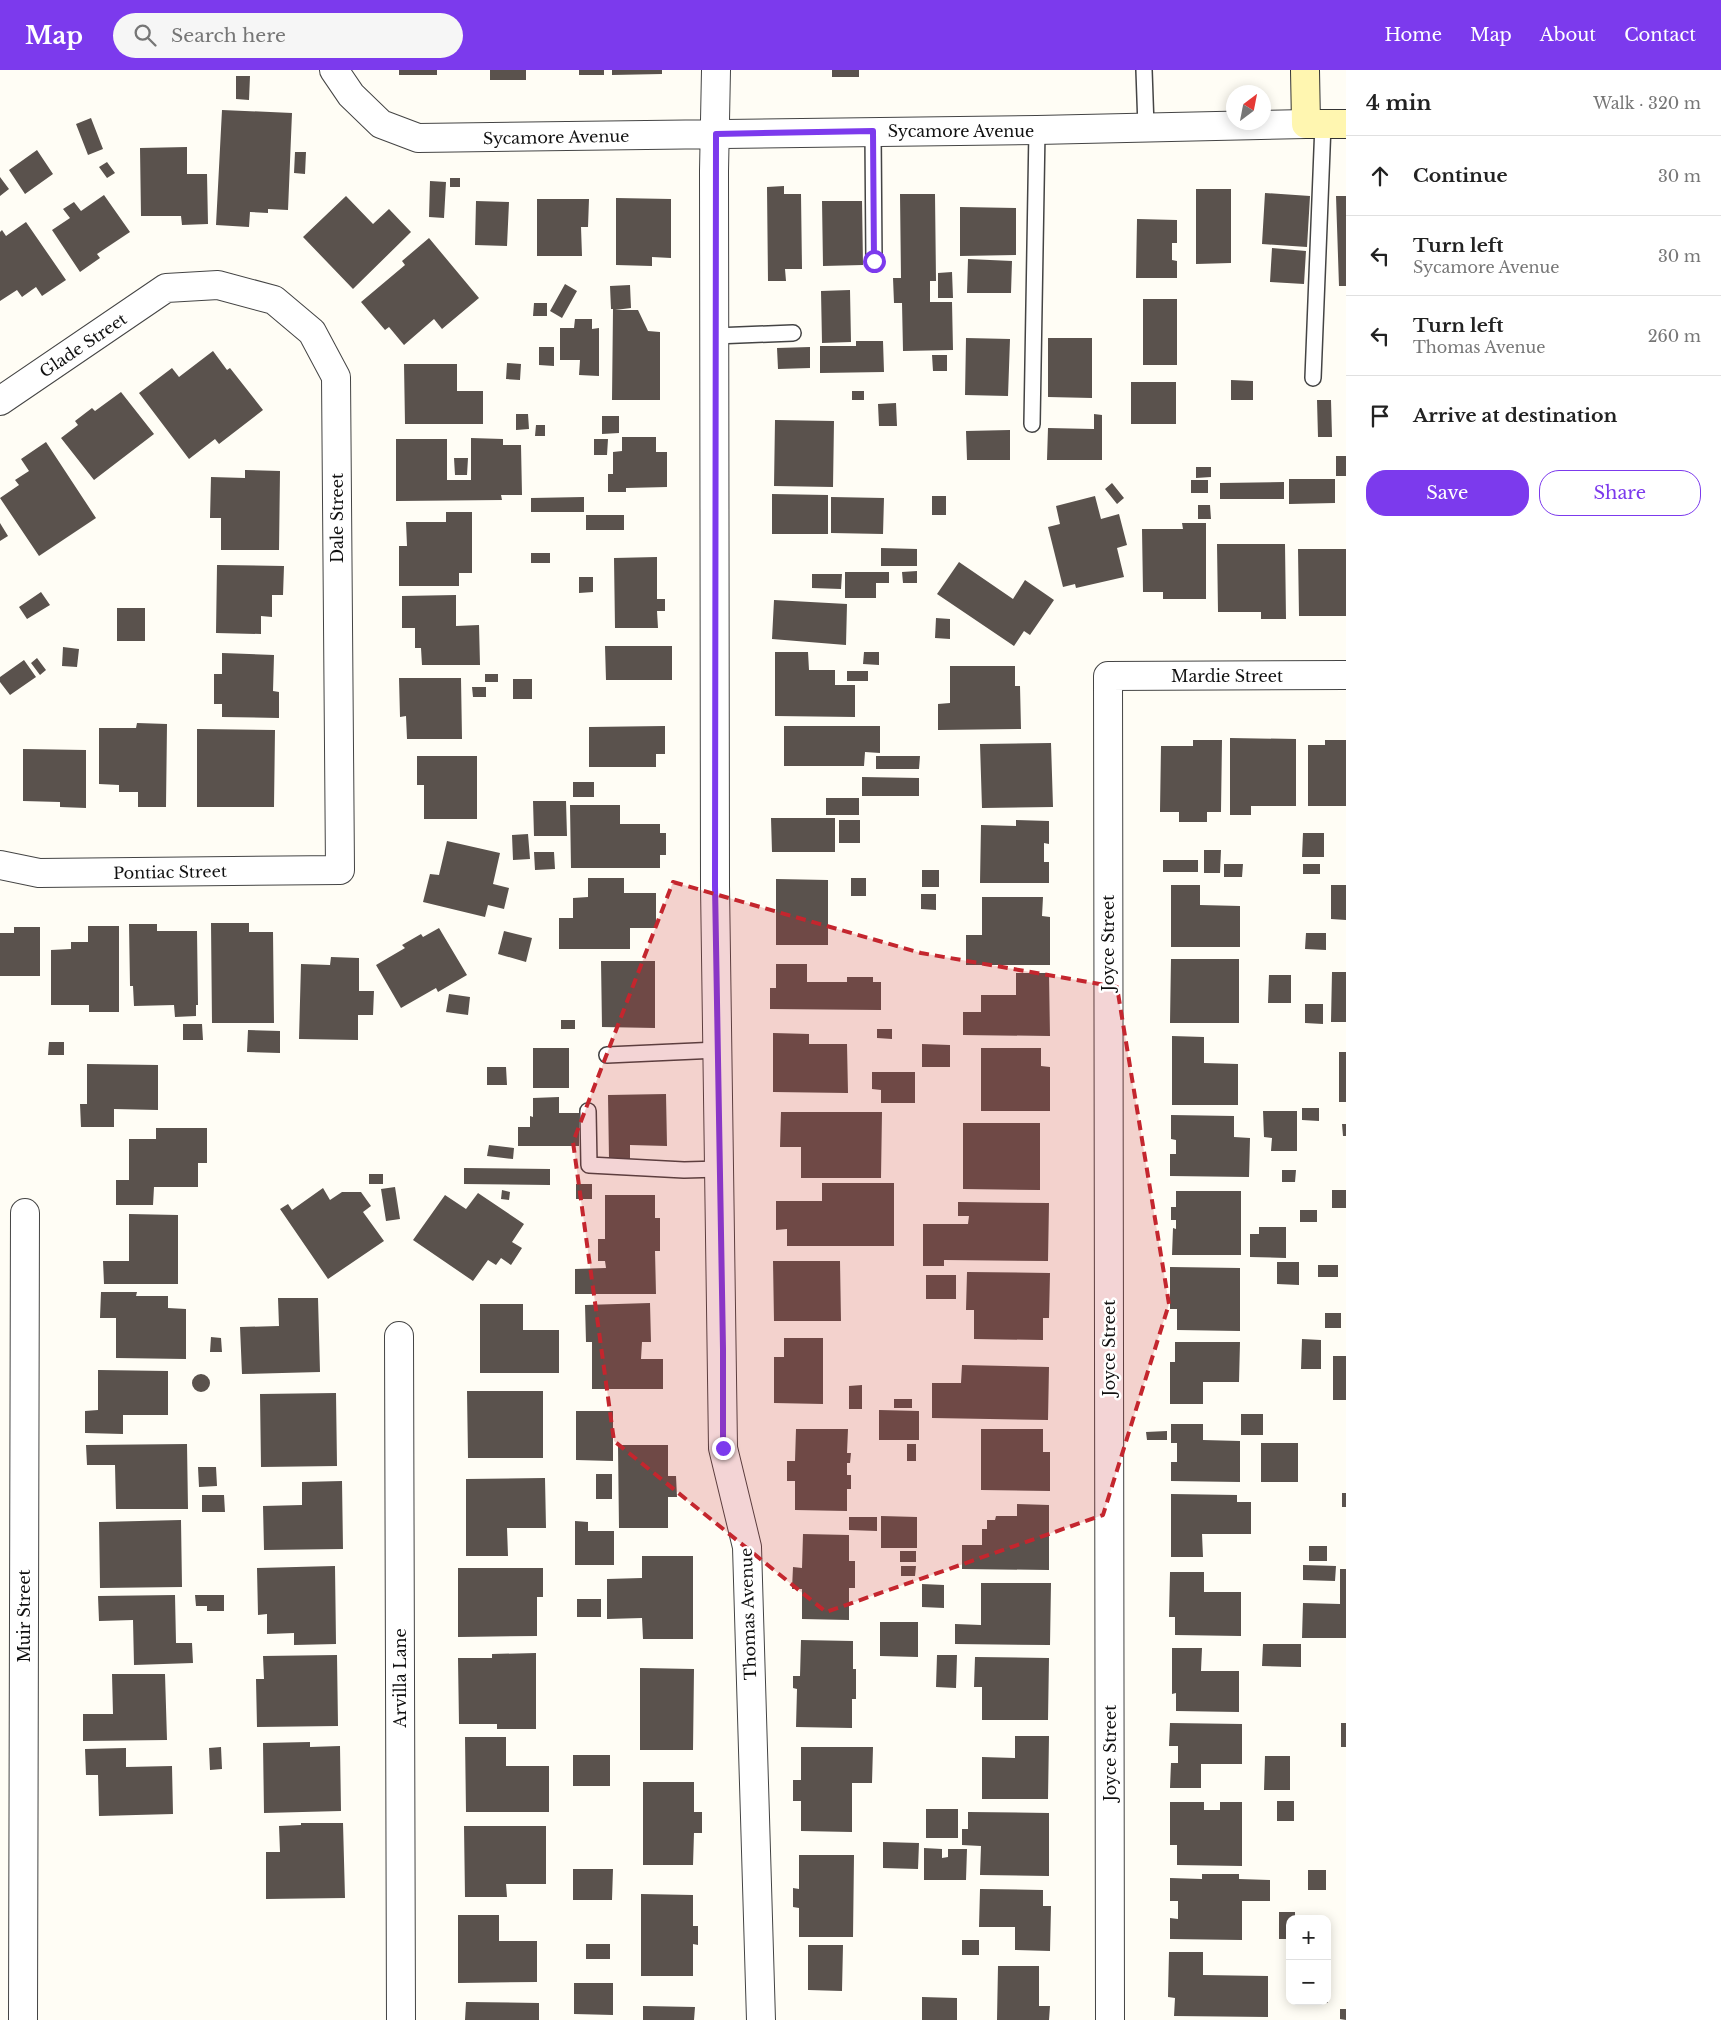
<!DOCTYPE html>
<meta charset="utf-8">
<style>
:root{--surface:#fff;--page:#f6f6f6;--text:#222;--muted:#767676;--line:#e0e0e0;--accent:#7c3aed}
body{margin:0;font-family:"Libre Baskerville",serif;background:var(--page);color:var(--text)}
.controls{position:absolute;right:15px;bottom:15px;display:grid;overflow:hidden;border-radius:10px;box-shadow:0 2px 12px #0003}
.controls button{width:45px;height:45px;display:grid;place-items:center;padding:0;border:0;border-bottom:1px solid var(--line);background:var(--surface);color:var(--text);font:25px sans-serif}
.compass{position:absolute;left:1226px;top:15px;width:45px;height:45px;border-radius:50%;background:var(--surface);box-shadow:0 2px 12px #0003;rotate:32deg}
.stop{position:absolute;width:15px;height:15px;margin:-11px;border:4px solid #7c3aed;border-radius:50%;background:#fff}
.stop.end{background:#7c3aed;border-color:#fff;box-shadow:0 1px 5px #0008}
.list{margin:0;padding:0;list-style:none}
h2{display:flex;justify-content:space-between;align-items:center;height:65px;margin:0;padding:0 20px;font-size:21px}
h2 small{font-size:16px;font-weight:400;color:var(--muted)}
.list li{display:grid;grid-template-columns:32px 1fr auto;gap:15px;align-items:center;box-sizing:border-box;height:80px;padding:0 20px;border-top:1px solid var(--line)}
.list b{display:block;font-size:19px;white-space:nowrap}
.list p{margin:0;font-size:16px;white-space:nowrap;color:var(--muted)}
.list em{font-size:16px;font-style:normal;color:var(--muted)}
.actions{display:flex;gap:10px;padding:15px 20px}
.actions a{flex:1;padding:11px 0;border:1px solid var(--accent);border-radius:20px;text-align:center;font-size:18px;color:var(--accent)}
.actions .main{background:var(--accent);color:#fff}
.icon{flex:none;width:28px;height:28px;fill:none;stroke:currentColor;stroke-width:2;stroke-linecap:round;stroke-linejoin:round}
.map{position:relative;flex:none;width:1346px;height:1950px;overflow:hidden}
header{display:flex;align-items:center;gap:30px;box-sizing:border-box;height:70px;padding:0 25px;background:var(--accent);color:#fff}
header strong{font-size:24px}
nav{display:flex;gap:28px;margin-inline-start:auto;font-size:18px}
.search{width:350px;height:45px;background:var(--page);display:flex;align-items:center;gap:12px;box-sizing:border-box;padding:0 18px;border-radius:28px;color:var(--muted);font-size:19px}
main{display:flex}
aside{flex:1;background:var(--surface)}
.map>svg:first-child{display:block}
.building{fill:#5a524d}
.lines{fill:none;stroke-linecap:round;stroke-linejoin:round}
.lane-casing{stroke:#444;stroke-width:18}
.street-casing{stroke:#444;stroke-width:30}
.secondary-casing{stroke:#333;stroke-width:30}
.lane{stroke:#fff;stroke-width:15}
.street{stroke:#fff;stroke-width:28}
.secondary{stroke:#fff6b0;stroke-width:28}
.route{stroke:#7c3aed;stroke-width:6}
.marked{fill:#c4262e;fill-opacity:0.2;stroke:#c4262e;stroke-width:4;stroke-dasharray:10 6;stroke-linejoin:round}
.labels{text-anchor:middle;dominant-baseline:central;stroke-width:5;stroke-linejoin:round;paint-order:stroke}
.street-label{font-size:16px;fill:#111;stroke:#fff}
</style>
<header>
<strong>Map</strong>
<div class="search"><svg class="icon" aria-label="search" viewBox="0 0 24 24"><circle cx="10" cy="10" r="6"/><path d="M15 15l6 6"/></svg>Search here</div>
<nav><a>Home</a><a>Map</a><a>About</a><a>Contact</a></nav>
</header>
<main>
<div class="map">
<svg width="1346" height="1950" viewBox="0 0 1346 1950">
<rect width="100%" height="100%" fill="#fffdf5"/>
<path class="building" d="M399,0H437V5H399Z
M490,0H526V10H490Z
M579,0H604V5H579Z
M612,0H662V4L612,5Z
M832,0H859V7H832Z
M236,6H250L249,30L236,29Z
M222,40L292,43L288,140L268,139V143L250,142L249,157L216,155Z
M91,48L103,79L88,85L76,54Z
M187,77V104H207L208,154L182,155L181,146H141L140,78Z
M37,80L53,104L25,124L9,100Z
M295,82H306L305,104L294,103Z
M107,92L115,103L107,108L99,97Z
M0,107L9,119L0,126Z
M450,108H460V117H450Z
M430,111L446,112L444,148L429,147Z
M784,116V124H801L802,199H785L786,211H768L767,117Z
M1196,119H1231V193L1196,194Z
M1265,123L1310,126L1307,177L1262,174Z
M900,124H935L936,211H930V232H952L953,280L903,281L902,233H894L893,208H901Z
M104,125L130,162L97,184L100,188L80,202L52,160L70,148L63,139L74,132L81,141Z
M346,126L373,154L389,139L411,162L353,219L303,167Z
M1336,126H1346V216H1339Z
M616,128L671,129V188L652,187V196L616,195Z
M537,129H589L588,157H581L582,186H537Z
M476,131L509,132L507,176L475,175Z
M822,131H862L863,195L823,196Z
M960,137L1016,138V185L960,186Z
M1137,149L1177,150V173H1172V190L1177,191V208H1136Z
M26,152L66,210L42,226L36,217L22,227L17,220L0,231V162L2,160L6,166Z
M429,168L479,228L442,259L434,249L404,275L389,257L385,260L361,232L405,195L402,191Z
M1272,178L1306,181L1304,214L1270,212Z
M968,189L1012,191L1011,223H967Z
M952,202L953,228H938V203Z
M565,214L577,221L562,248L550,241Z
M630,215L631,238L615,240H638L648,261L660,262V330H612L613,239H611L610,216Z
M850,220L851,272L822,273L821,221Z
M1143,229H1177V295H1143Z
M534,233H547V246H533Z
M575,249H592V259L599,258V306L579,305L580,290H560V258H574Z
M966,268L1010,269L1008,326L965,325Z
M1048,268H1092V328L1048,327Z
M856,271H883L884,302L820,303V276H856Z
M539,277H554V296L539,295Z
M810,277V298L778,299L777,278Z
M213,281L227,300L230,298L263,340L219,374L215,369L189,389L139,323L172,298L179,307Z
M932,285H947V301H933Z
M507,293L521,294L520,310L506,309Z
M404,294H457V321H483V354H405Z
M1231,310L1253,311V330H1231Z
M1131,312H1176V354H1131Z
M852,321H864V330H852Z
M121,322L154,364L94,410L61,368L78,355L75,351L92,338L95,341Z
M1317,330H1331L1332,367H1318Z
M896,333L897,356H879L878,334Z
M516,344H528L529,359L516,360Z
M1094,344L1102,345V390H1047L1048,358L1094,359Z
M602,346H619V363L602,364Z
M775,350L834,351L833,417L774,416Z
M536,355H545V366H535Z
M1010,360V390H967L966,361Z
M622,367H656V382H667V417L626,418V422H608V404H613V382L622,381Z
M471,368L503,369V375H521L522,425H501L502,430L396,431V369H447V410H471Z
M594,369H608L607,385H594Z
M46,372L96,448L39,486L0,428L19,415L15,410L29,401L21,389Z
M1336,386H1346V406H1336Z
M454,388H468L467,405H455Z
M1196,397H1211V407L1196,408Z
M245,400L280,401L279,480H221V448H210L211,407L245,408Z
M1289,409H1335V433L1289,434Z
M1191,410H1208V423H1191Z
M1284,412V429H1220V413Z
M1112,413L1124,428L1117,434L1105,419Z
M772,424L828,425V464H772Z
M932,426H946V445H932Z
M1095,426L1101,449L1119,444L1127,475L1117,478L1124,507L1076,518L1075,514L1063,517L1048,457L1060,454L1056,436Z
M584,427V442H531V428Z
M831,427L884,428L883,464L831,463Z
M1198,435H1210L1211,449H1198Z
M446,442H472V503H459V516H399V476H407L406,452H446Z
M586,445H624V460H586Z
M0,453L8,466L0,471Z
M1182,453H1206V529H1163V522H1143L1142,459H1183Z
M1217,474H1285L1286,549H1261V542H1218Z
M881,478L917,479V496H881Z
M1298,479H1346V546H1299Z
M531,483H550V493H531Z
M657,487V529H665V541H657L658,558H615L614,488Z
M959,492L1013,529L1025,510L1054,530L1030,565L1024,561L1014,576L937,524Z
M217,495L284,496L283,525H272V547L261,546V564L216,563Z
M917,501V513H903L902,502Z
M845,502H889V513H876V528H845Z
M812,504H842L841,519L812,518Z
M579,507H593V522L579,523Z
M41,522L50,535L27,549L19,537Z
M456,525V556L479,555L480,595H422L421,578H415V558H402V526Z
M774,530L847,534L846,575L772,569Z
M117,538H145V571H117Z
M936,548L950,549V569L935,568Z
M605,576H672V610H606Z
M63,577L79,579L77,597L62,596Z
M775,582H808L809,600H835V615H855V647L775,646Z
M864,582H879V595L863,594Z
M222,583L274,585L273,621L279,622V648L222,647V634H214V604H222Z
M37,588L46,600L40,605L31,593Z
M24,590L36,607L10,625L0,612V607Z
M950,596H1015V616H1020L1021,659L938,660V634L950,633Z
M847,601H868V611H847Z
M485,604H498V612H485Z
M399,608H461L462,669H407L406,646L400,647Z
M513,609H532V629H513Z
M472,617H486V627H473Z
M137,653L167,654L166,737H138V722H119V715L99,714V658H136Z
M665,656V684H656V697H589V657Z
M784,656H880V683L865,682L864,696H784Z
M197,659L275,660L274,737H197Z
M1230,668L1296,669V736H1251V745H1230Z
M1193,670H1222L1221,742H1207V752H1179V742H1160L1161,676H1193Z
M1325,670H1346V736H1308V675H1325Z
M1051,673L1053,737L982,738L980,674Z
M23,679L86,680V738L60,737V732L23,731Z
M417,686H477V749H424V715H417Z
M876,686H920L919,699H876Z
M862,707L919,708V726H862Z
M573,712H594V727H573Z
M826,728H859V745H826Z
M533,731H566L567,766H534Z
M570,735H620V754H660V763H666V785H660V798H571Z
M771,748H835V782H772Z
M839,750H860V773H839Z
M1016,750L1049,751V774L1044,773V792H1049V813H980L981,755L1016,756Z
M1303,763H1324V787H1302Z
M528,764L530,789L513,790L512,765Z
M447,771L500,783L493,814L509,818L504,839L488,835L485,847L423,832L430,804L439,805Z
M1204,780H1221L1220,803H1204Z
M534,782H554L555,799L535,800Z
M1163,790H1198V802H1163Z
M1224,794H1243L1242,807H1224Z
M1303,794H1320V804H1303Z
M922,800H939V817H922Z
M588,808H624V823H656V858H630V879H559V848H573V828L588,827Z
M851,808H866V826H851Z
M776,809L828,810V875H776Z
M1171,815H1200V835L1240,836V877H1171Z
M1331,815H1346V850L1331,849Z
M921,824H936V840L921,839Z
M982,827H1043L1042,846L1050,847V895H966V865H982Z
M211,853H249V862H273L274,953H212Z
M129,854H157V861H197L198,935H196V946L175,947L174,935L134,936L133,916H130Z
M88,856H119V942H89V935H51V880L71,879V872H88Z
M14,857H40V906H0V863H14Z
M439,858L467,905L438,922L436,918L401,938L376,895L405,878L402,875L421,864L423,867Z
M504,861L532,868L526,892L498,884Z
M1306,863H1326V880L1305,879Z
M331,887L359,888V921H374L373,945H358V970L299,969L301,894L330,895Z
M1171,889H1239V953H1170Z
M601,891H655V958L602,957Z
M776,894H807V912H847V907H873V912H881V940L770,939V918H776Z
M1332,902H1346V952H1331Z
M1016,903H1049L1050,966L963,965V942H981V925H1016Z
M1269,905H1291V933H1268Z
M449,924L470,927L468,945L446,942Z
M1305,934H1323V954L1305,953Z
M561,950H575V959H561Z
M183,954H202L203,970H183Z
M877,959H892V969L877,968Z
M248,960L280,961V983L247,982Z
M773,963L809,964V974H847L848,1023L773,1022Z
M1172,966L1204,967V993L1238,994V1035H1172Z
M49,972H64V985H48Z
M922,974L950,975V997H922Z
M533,978H569V1018H533Z
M981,978H1041V996L1050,997V1041H981Z
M1339,982H1346V1032H1339Z
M87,994L158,995V1040L114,1039V1057H81L80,1034H87Z
M487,997H506L507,1015H487Z
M872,1002H915V1033H881V1020L872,1019Z
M666,1024L667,1076L630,1075V1089H609L608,1025Z
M559,1027V1043H579V1076H518V1057H530V1046L533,1047V1028Z
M1302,1038H1319V1051L1302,1050Z
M1263,1041H1297V1081H1271L1272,1068L1264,1067Z
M781,1042H882L881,1108H801V1077H780Z
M1171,1045L1234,1046V1067L1250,1068L1249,1107L1170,1106V1084H1176V1070L1171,1069Z
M963,1053H1040V1120L963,1119Z
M1342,1054H1346V1066H1343Z
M156,1058H207V1093H198V1117H154L153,1135H116V1110H129V1069H156Z
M489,1075L514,1078L513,1089L487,1086Z
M464,1098L550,1099V1115L464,1114Z
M1282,1100H1296L1295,1112H1282Z
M369,1104H383V1114H369Z
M822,1113H894V1176H787V1159L776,1160V1131H822Z
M576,1114H592V1129H576Z
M395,1117L400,1149L386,1151L381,1119Z
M323,1118L330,1130L342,1122H361L371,1136L363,1142L384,1171L328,1209L280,1139L288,1134L292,1140Z
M502,1120L510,1122L509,1130L501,1129Z
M1332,1120H1346V1138H1332Z
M1176,1121H1241V1185H1172L1173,1158L1176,1159V1150H1171V1137H1176Z
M478,1123L524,1154L512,1172L522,1178L511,1195L501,1188L496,1195L488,1190L473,1211L413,1170L445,1125L466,1139Z
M605,1125H655V1148H660V1181H655L656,1224H575V1199L606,1198L605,1191H598V1169H605Z
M958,1132L1049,1133L1048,1191L944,1190V1196H923V1154H968L969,1146H958Z
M1300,1140H1317V1152H1300Z
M129,1144L178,1145V1214H104L103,1191H129Z
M1259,1157H1286V1188L1250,1187V1164H1259Z
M773,1191H840L841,1251H774Z
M1277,1192H1299V1215L1277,1214Z
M1318,1195H1338V1207H1318Z
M1170,1197L1240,1198V1261L1177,1260V1239H1170Z
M967,1202L1050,1203L1049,1248H1043V1270L974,1269V1240H966Z
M926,1205H956V1229H926Z
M101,1222H137L136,1226H168V1238L186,1239V1289L116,1288V1248H100Z
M278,1228H318L320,1302L242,1304L240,1257L279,1256Z
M650,1233L651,1272H642L641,1289H663V1319H592V1272H586L585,1235Z
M480,1234H523V1260H559V1303H480Z
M1325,1243H1341V1258H1325Z
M211,1267L221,1268L222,1282H210Z
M784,1268H823V1334L774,1333V1287H784Z
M1302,1269L1321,1270V1299H1301Z
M1175,1272H1240L1239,1312H1203V1334H1170V1292H1175Z
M1333,1286H1346V1330H1333Z
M962,1295L1049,1297L1048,1350L932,1348V1313H961Z
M98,1300L168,1301V1345H123V1364L85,1363V1341L98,1340Z
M192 1313a9 9 0 1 1 18 0a9 9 0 1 1-18 0Z
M862,1315V1339H849V1316Z
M467,1321H543V1388H468Z
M336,1323L337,1396L261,1397L260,1324Z
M894,1329H912V1338H894Z
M879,1340L919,1341V1370H879Z
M576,1341H613V1391L576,1390Z
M1241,1344H1263V1365H1241Z
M1171,1354H1203V1370L1240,1371V1412L1171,1411V1392H1177V1373H1171Z
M796,1359H848L847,1383H851L850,1393H847V1405H851V1419H847V1441L795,1440V1411H787V1391H795Z
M981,1359H1043V1382H1050V1421L981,1420Z
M1167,1361V1370H1147L1146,1362Z
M1261,1373H1298V1412H1261Z
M187,1374L188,1439H116L115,1395H87L86,1375Z
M907,1374H916V1391H907Z
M618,1375H668V1406H676L677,1427H668V1458H619Z
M198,1397H216L217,1416L199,1417Z
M596,1404H612V1429H596Z
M545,1408L546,1458H507L508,1486H466V1409Z
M342,1411L343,1479L264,1480L263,1436L302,1435V1412Z
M1342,1423H1346V1437H1342Z
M1171,1424L1237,1425V1432H1251V1464H1202L1203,1487H1171Z
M202,1425H224L225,1442H202Z
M1017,1434L1049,1435V1500L962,1499V1475H982V1459H987V1450H995L996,1446H1017Z
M881,1446L917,1447V1478H881Z
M849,1447H877V1461L849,1460Z
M181,1450L182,1517L100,1518L99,1452Z
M575,1451L588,1452V1461H614V1495H575Z
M803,1464L849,1465V1491H855V1518H849V1550L802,1549V1519H792L793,1497L802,1498Z
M1309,1476H1327V1491H1309Z
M900,1481H916V1492H900Z
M642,1486H693V1569H643L642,1548L607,1549V1509L642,1508Z
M1303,1495L1336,1496L1335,1511L1303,1510Z
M335,1496L336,1574L294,1575V1563L267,1564V1544L258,1545L257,1498Z
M901,1496H916L915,1506H901Z
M458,1498H543V1527H537V1566L458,1567Z
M1340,1499H1346V1568H1302L1303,1533L1340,1534Z
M1170,1502H1204V1522H1241V1566L1175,1565V1547H1169Z
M981,1513H1051L1050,1575L955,1574V1554L981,1555Z
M922,1514L944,1515V1538L922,1537Z
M175,1525L176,1573H192L193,1593L134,1595L133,1550L99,1551L98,1526Z
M195,1525H224V1541H207V1536H196Z
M577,1529H601V1547H577Z
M880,1552H918V1587L880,1586Z
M801,1570L853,1571V1599H856V1629H852V1658L796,1657L797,1619L793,1618V1606H800Z
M1263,1574H1301V1597L1262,1596Z
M1172,1578H1202L1201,1601H1239V1642L1176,1641V1623L1172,1624Z
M536,1583V1659H497V1654H459L458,1588H492V1584Z
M337,1585L338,1656L257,1657L256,1609H264L263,1586Z
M937,1585H957L956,1618L936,1617Z
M975,1587L1049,1588L1048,1650H982V1617H974Z
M640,1598L694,1599L693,1680H640Z
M112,1604H165L167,1670L83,1671V1644H113Z
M1170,1653L1242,1654V1694H1201V1718H1170L1171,1693H1178V1676H1169Z
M1341,1653H1346V1677H1341Z
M1015,1666H1049L1048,1729H982V1687L1015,1688Z
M465,1667H506V1696H549V1742H466Z
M310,1672V1677L340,1676L341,1741L264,1743L263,1673Z
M221,1677L222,1699L210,1700L209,1678Z
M801,1677H873L872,1713H852V1762L801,1761V1731H793V1710H801Z
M126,1678V1697L172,1696L173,1744L99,1746L98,1705H86L85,1679Z
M573,1685H610V1716H573Z
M1265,1686H1290V1720H1264Z
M643,1712H694V1742H702V1763H694L693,1795H643Z
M1277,1731H1294V1751H1277Z
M1170,1732H1204V1740H1220V1732H1242V1796L1177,1795V1775H1170Z
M926,1739H958V1768H926Z
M968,1742L1049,1743V1806L980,1805L981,1776L962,1775V1759H968Z
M301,1753H343L345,1828L266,1829V1782H280L279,1756L301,1755Z
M464,1756H546V1814H506L507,1827H465Z
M883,1772L919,1773L918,1799L883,1798Z
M924,1778L942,1779V1788L948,1787V1779H967L966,1810H924Z
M799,1785H854L853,1867H799V1838L793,1837V1818L799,1819Z
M573,1799H613L612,1830H573Z
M1308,1800H1326V1820H1308Z
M1202,1804H1239V1809L1270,1810V1831H1242V1870L1170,1869V1848L1178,1849V1831H1170V1808L1202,1809Z
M980,1819L1043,1820V1836H1051L1050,1881L1015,1880V1857H979Z
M641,1824L693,1825V1856H698V1875L693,1874V1906H641Z
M1279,1842H1295V1849H1290V1869H1279Z
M458,1845H499V1871H537V1912L458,1913Z
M962,1870H979V1885H962Z
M586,1874H610V1889H586Z
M808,1875H843L842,1921L808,1920Z
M1169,1882H1203V1905L1268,1906V1947L1174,1946L1175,1928L1168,1927Z
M998,1896H1039V1936H1050L1049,1950H997Z
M574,1913H613V1945L574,1944Z
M922,1927L957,1928V1950H922Z
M1306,1931H1328V1933H1306Z
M466,1932L539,1933V1950H465Z
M643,1936L695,1937L694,1950H643Z
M1340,1939H1346V1950L1340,1949Z"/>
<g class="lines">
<g class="lane-casing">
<path id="lane" d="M1144,0L1146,57
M873,61L874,191
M715,266L793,263
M1313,308L1323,54
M1032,354L1037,60
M607,985L718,980
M588,1041L589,1095L684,1100L720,1099"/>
</g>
<g class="street-casing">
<path id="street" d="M334,0L351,25L381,54L418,68L1037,60L1306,54
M716,0L714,101L715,816L723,1378L747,1477L761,1950
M0,331L166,218L218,215L274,230L312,262L336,307L340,800L39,803L0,795
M399,1266L401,1950
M23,1950L25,1143
M1110,1950L1108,606L1346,605"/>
</g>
<g class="secondary-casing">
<path id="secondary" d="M1305,0L1306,54H1346"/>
</g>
<use href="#lane" class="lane"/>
<use href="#street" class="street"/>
<use href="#secondary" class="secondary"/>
</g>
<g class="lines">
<path class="route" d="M723,1378V1279L715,816L716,64L873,61L874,191"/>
</g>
<path class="marked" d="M673,812L921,883L1117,917L1169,1234L1103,1445L826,1542L614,1371L573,1072Z"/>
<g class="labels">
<g class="street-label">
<text x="961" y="61">Sycamore Avenue</text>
<text transform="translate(556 67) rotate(-1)">Sycamore Avenue</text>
<text transform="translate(83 275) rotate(-34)">Glade Street</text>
<text transform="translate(337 448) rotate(-90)">Dale Street</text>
<text x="1227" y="606">Mardie Street</text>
<text transform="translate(170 802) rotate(-1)">Pontiac Street</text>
<text transform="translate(1108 873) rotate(-90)">Joyce Street</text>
<text transform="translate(1109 1278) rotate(-90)">Joyce Street</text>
<text transform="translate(748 1544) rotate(-92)">Thomas Avenue</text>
<text transform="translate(24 1546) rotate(-90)">Muir Street</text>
<text transform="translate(400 1608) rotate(-90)">Arvilla Lane</text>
<text transform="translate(1110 1683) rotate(-90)">Joyce Street</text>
</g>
</g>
</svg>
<div class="controls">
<button>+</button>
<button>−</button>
</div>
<svg class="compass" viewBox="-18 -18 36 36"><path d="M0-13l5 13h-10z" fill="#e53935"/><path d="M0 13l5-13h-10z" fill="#767676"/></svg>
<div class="stop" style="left:874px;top:191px"></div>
<div class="stop end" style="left:723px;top:1378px"></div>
</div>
<aside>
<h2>4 min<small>Walk · 320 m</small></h2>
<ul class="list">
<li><svg class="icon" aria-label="ahead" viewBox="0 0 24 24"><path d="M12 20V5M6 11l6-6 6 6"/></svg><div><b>Continue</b></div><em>30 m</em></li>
<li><svg class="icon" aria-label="left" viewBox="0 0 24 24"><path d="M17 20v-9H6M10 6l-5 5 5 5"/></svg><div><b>Turn left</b><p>Sycamore Avenue</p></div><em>30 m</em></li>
<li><svg class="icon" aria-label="left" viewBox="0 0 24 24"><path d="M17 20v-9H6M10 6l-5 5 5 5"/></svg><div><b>Turn left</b><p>Thomas Avenue</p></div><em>260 m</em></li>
<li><svg class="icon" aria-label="arrive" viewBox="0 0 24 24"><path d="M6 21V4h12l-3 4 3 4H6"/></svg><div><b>Arrive at destination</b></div></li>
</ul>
<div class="actions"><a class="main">Save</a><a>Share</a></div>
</aside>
</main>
